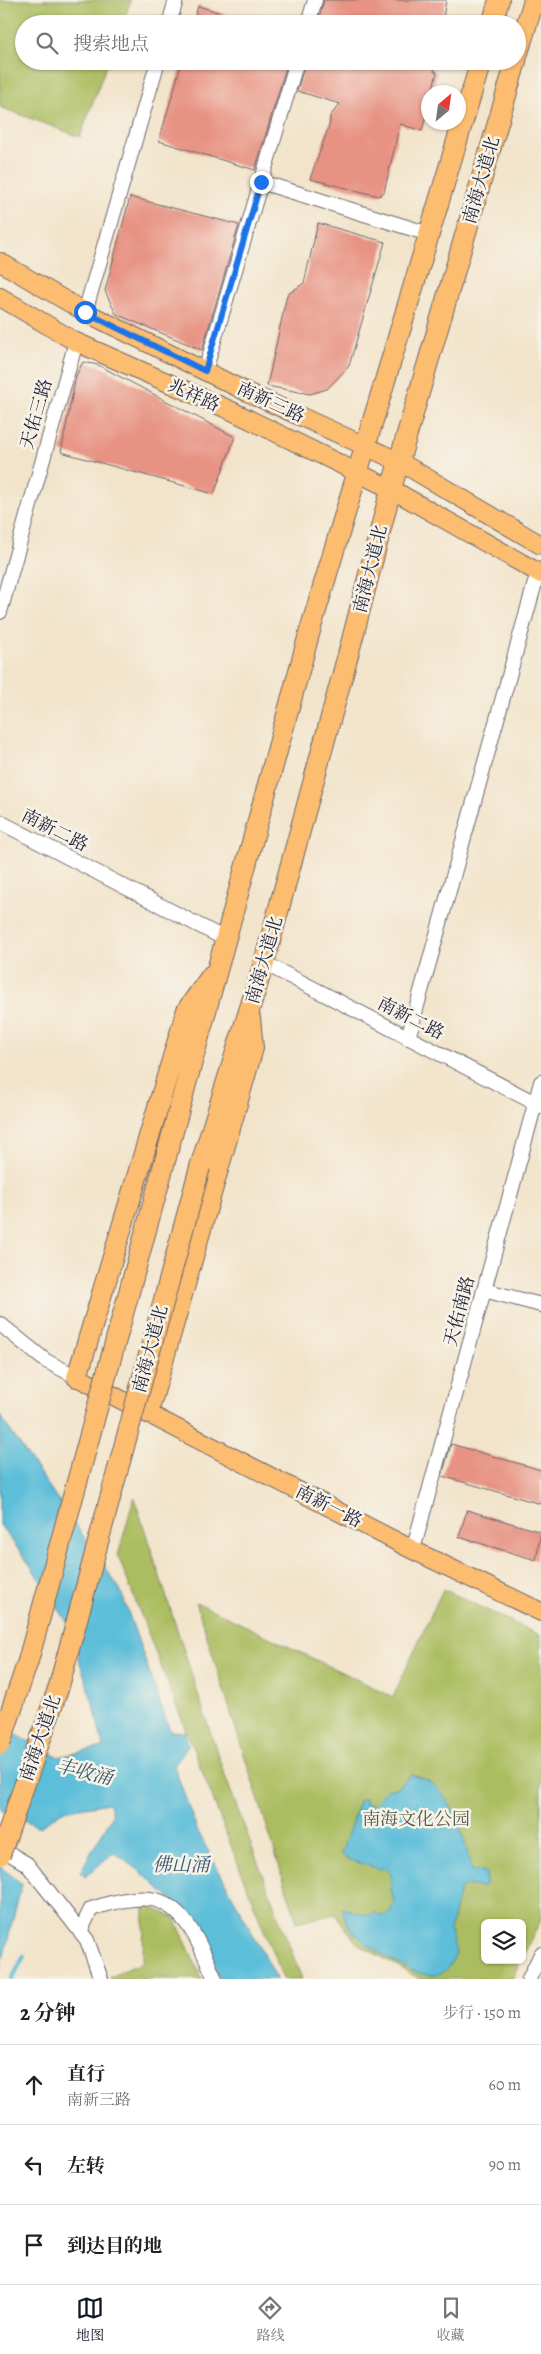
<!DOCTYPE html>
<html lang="zh">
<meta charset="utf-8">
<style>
:root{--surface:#fff;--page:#f2f2f2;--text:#202124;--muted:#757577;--line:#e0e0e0;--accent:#111827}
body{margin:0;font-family:Alegreya,"Noto Serif SC",serif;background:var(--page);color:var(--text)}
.controls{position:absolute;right:15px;bottom:15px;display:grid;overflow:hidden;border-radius:8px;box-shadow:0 1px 4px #0004}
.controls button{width:45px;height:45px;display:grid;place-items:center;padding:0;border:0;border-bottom:1px solid var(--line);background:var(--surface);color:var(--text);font:25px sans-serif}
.compass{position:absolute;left:421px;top:85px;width:45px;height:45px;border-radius:50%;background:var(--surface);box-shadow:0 1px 4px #0004;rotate:29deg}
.stop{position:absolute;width:15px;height:15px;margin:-11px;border:4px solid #1a73e8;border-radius:50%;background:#fff}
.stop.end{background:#1a73e8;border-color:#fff;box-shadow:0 1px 5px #0008}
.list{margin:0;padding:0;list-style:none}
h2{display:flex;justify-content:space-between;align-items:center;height:65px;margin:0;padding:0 20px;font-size:21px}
h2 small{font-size:16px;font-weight:400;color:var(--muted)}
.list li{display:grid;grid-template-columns:32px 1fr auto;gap:15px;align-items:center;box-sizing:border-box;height:80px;padding:0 20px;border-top:1px solid var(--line)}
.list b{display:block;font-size:19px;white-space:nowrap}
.list p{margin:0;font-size:16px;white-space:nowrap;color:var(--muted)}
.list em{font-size:16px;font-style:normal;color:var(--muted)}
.icon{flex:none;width:28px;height:28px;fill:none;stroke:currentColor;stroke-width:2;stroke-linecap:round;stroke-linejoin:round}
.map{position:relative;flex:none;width:541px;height:1979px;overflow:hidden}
.search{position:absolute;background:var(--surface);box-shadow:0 1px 4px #0004;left:15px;right:15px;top:15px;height:55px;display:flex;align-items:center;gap:12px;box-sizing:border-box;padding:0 18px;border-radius:28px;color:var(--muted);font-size:19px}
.sheet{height:305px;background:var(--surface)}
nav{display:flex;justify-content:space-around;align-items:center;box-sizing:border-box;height:70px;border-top:1px solid var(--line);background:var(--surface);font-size:14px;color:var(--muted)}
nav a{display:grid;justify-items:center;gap:2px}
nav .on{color:var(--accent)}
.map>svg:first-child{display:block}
.green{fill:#abbd61;stroke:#66704e}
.water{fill:#5bbed9;stroke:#3e708a}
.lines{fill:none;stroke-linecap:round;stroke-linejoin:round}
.stream{stroke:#5bbed9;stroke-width:4.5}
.building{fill:#e79282}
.minor-casing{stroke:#6b666d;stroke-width:16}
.major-casing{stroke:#6b666d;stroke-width:20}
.highway-casing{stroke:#6b666d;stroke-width:22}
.minor{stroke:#fff;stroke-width:14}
.major{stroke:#fcbd6f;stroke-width:18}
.highway{stroke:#fcbd6f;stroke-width:20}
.highway-bridge-casing{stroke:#6b666d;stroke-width:22;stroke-linecap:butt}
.highway-bridge{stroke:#fcbd6f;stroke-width:20}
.route{stroke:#1a73e8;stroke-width:6}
.labels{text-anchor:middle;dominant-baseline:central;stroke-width:5;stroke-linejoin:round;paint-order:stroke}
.street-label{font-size:18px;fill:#22223b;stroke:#f7f3e8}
.park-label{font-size:18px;fill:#525848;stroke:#f7f3e8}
.water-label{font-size:19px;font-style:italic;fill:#365972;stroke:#f7f3e8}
</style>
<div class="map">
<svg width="541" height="1979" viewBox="0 0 541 1979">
<rect width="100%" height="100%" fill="#f7f3e8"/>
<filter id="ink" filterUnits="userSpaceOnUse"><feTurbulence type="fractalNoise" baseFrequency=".02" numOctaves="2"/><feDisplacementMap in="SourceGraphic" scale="10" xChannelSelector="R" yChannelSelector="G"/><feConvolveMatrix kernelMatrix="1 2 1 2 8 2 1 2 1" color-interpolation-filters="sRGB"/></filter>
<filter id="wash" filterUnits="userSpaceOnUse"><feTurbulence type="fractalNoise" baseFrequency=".0096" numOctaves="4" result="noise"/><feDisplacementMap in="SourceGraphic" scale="20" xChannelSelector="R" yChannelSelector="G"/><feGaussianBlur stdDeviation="1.12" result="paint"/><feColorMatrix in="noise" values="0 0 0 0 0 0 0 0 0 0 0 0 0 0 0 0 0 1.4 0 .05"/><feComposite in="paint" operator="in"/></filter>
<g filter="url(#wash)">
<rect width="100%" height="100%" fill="#f2e4cb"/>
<path class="green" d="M0,0H131L122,24H24V61H108L80,137L0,107Z
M134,1497L222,1768L302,1979H283L118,1556Z
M443,1589L541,1636V1920L522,1958V1923H485V1960H521L512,1979H420L357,1943L335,1914L297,1922L196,1602L393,1697Z
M144,1904L175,1918L202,1979H111L110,1977L143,1962Z"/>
<path class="water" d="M0,1416L120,1589L170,1731L185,1732L188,1746L174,1766L197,1830L277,1979H220L191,1918L140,1871L114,1852L85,1877L80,1872L113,1814L109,1803L62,1811L40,1827L0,1810V1726L58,1757L103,1747L95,1709L67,1622L30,1565L0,1525Z
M411,1775C417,1777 425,1778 430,1782C455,1798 465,1843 472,1870L486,1873V1884L481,1888L469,1885L460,1889L450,1931L456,1953C451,1963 448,1971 436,1975C415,1979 361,1944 349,1926C345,1922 344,1914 342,1908L369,1915L374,1912L382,1916L390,1912L394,1902L391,1891V1874L385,1868L378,1869L345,1858L341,1854L359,1801L365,1798V1804L375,1805L386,1789L396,1788Z
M0,1866L22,1884L0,1971Z"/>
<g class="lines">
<path class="stream" d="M12,1979L24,1956"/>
</g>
<g id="blocks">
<path class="building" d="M324,0H446L442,24H317Z
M198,6L248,21V24H193Z
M182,61H288L255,170L159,141Z
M306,61H436L434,72H437L432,92H428V106L422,131L400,124L384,192L379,196L310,179L330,123V116L340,104L297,91Z
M130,197L239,225L202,350L116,314L105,291Z
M318,223L385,242L349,366L327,389L310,394L267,386L287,295L304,283Z
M83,362L98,365L235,437L214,494L61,452L76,376Z
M451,1444L541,1470V1504L442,1476Z
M467,1510L541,1532L536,1560L459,1537Z"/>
</g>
</g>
<g filter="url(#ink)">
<use href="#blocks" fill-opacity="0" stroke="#6b666d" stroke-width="1"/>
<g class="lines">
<g class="minor-casing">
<path id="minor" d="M169,24L176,0
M308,24L315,0
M261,182L429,234
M85,312L158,61
M205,371L297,61
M0,612L76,342
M0,822L227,940
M264,963L541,1106
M408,1038L538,572
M484,1290L541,1305
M0,1324L46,1361L77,1377
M413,1550L541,1082
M0,1848L27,1864L87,1940L101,1979
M80,1932L91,1909C108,1903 138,1895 156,1900C188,1909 203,1952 215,1979
M529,1979L541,1954"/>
</g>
<g class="major-casing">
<path id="major" d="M0,262L85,312L247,392L400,462L541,545
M0,297L76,342L234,412L391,489L541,574
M77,1377L413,1550L541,1612"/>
</g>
<g class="highway-casing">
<path id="highway" d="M492,24L499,0
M517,56L534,0
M166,1157L311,627L481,61
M200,1167L264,963L352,640L391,489L516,61
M77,1377L187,1010L212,975
M148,1413L253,1048L250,1018"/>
</g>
<use href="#minor" class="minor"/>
<use href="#major" class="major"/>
<use href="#highway" class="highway"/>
<g class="highway-bridge-casing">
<path id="highway-bridge" d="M0,1744L28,1661L166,1157
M0,1855L59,1686L200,1167"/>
</g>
<use href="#highway-bridge" class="highway-bridge"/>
</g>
</g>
<g class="lines" filter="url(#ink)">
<path class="route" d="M85,312L205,371L261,182"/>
</g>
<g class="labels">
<g class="street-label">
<text transform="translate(481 180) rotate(-74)">南海大道北</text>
<text transform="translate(194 395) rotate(24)">兆祥路</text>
<text transform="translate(271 402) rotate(25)">南新三路</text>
<text transform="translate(36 414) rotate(-74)">天佑三路</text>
<text transform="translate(370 569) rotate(-76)">南海大道北</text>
<text transform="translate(55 830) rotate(27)">南新二路</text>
<text transform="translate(264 960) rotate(-74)">南海大道北</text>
<text transform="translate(411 1018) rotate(27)">南新二路</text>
<text transform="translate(459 1311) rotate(-75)">天佑南路</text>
<text transform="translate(150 1349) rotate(-75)">南海大道北</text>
<text transform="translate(329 1506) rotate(27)">南新一路</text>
<text transform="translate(40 1738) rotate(-71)">南海大道北</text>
</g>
<g class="park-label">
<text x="416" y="1819">南海文化公园</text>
</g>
<g class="water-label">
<text transform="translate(84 1772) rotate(14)">丰收涌</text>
<text x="181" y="1865">佛山涌</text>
</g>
</g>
</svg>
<div class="controls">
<button><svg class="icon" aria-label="layers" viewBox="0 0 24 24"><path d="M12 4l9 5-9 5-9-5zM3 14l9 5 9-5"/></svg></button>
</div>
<svg class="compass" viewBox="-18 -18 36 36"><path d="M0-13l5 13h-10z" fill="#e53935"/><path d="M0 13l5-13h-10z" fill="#757577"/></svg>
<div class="stop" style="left:85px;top:312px"></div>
<div class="stop end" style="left:261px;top:182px"></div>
<div class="search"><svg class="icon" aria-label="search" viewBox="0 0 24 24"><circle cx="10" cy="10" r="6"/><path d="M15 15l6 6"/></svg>搜索地点</div>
</div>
<section class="sheet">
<h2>2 分钟<small>步行 · 150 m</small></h2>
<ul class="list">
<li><svg class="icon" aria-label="ahead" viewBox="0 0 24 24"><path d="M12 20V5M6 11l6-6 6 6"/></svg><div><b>直行</b><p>南新三路</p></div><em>60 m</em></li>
<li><svg class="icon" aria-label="left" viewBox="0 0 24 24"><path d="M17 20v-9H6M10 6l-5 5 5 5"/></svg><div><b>左转</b></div><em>90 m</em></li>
<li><svg class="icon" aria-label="arrive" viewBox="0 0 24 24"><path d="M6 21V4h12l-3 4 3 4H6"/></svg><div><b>到达目的地</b></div></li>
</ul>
</section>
<nav>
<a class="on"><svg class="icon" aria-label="map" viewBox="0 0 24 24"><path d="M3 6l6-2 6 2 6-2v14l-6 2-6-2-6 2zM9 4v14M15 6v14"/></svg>地图</a>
<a><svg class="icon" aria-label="directions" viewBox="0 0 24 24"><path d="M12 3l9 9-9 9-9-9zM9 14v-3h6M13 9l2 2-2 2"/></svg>路线</a>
<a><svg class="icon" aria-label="saved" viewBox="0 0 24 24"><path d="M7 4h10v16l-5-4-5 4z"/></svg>收藏</a>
</nav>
